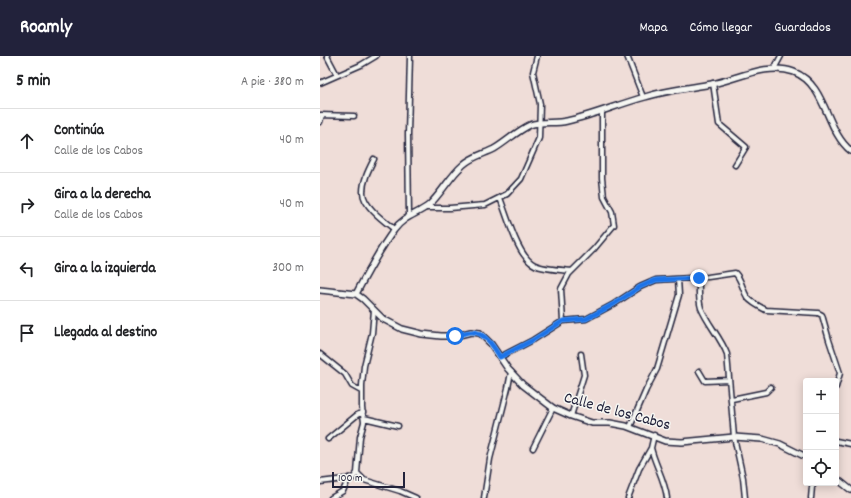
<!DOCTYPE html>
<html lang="es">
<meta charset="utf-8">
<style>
:root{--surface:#fff;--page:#f6f6f6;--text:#202124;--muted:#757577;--line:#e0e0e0;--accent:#22223b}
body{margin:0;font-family:Dekko,sans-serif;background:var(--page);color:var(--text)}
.controls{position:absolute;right:12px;bottom:12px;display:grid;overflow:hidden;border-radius:4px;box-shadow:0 2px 10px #0003}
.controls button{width:36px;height:36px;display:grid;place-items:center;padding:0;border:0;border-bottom:1px solid var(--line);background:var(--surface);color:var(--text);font:20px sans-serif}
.scale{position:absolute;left:12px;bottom:10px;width:73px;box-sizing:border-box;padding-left:4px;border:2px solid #22223b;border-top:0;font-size:11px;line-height:14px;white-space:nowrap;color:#22223b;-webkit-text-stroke:3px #f6f6f2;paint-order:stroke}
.stop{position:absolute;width:12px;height:12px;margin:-9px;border:3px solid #1a73e8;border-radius:50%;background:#fff}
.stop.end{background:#1a73e8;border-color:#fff;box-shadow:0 1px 4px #0008}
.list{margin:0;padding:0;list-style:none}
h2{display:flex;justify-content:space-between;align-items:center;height:52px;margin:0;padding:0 16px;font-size:17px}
h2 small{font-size:13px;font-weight:400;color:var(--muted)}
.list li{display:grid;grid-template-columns:26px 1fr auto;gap:12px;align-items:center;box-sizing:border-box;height:64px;padding:0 16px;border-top:1px solid var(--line)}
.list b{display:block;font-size:15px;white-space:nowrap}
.list p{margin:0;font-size:13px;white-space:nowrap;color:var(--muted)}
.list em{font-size:13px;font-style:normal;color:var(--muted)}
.icon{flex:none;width:22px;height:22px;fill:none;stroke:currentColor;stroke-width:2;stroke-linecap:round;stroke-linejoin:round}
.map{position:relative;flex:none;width:531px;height:442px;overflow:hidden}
header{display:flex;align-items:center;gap:24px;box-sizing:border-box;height:56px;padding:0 20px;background:var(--accent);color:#fff}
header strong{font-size:19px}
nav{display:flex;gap:22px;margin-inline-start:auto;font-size:14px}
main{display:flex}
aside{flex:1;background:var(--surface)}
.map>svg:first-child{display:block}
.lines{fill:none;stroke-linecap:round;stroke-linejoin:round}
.minor-casing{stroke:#22223b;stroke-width:7}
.tertiary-casing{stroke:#22223b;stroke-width:8}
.minor{stroke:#f6f6f2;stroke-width:4}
.tertiary{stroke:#f6f6f2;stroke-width:5}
.route{stroke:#1a73e8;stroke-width:5}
.labels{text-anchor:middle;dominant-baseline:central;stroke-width:3;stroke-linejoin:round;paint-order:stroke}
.street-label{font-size:16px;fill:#22223b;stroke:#f6f6f2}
</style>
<header>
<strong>Roamly</strong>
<nav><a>Mapa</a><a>Cómo llegar</a><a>Guardados</a></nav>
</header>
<main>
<aside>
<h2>5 min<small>A pie · 380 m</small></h2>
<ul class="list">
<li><svg class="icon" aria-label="ahead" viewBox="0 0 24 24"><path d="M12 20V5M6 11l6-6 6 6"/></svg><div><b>Continúa</b><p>Calle de los Cabos</p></div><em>40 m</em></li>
<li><svg class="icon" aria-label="right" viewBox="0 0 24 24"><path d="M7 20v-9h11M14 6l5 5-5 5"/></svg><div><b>Gira a la derecha</b><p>Calle de los Cabos</p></div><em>40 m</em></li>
<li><svg class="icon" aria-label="left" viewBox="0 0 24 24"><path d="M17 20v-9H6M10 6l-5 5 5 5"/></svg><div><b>Gira a la izquierda</b></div><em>300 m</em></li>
<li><svg class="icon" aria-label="arrive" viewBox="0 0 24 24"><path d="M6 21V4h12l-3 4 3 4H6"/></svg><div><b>Llegada al destino</b></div></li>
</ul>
</aside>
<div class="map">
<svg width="531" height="442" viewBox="0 0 531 442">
<rect width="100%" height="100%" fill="#efddd8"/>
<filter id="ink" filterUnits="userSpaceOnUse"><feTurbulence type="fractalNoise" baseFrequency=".025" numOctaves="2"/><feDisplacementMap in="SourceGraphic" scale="8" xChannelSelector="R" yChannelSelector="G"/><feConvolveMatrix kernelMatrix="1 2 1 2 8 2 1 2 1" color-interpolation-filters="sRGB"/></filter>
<g filter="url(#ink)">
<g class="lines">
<g class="minor-casing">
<path id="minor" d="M7,0L17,19
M307,0L323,41
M454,13L461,0
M0,27L41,9L56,0
M393,27L399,68L426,91L415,109
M0,59L34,60
M0,66L2,59
M54,103C49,113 43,124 43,136C43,150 64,165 74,173
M180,142C187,159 198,202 215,209C223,213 242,214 252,215
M106,152H130L165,149L187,138L201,123L219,82L220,48L213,16L217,0
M89,160L88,78L90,0
M379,222C379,232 378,243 381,252C387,267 401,282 407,298L414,381L423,422L425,442
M54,254L52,277L44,310L42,329V352L44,366L40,381L37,417L44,424L80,435L96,442
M243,265L241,233L249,218L274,193L294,169L292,156L284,141L282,122V55
M0,298L25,318L32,330L41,335
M180,301L213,284L243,265L266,263L294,248L320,231L336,224L388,221L415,217C422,224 422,233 427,241C431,246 440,251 446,254L498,257L502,259L509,284L520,317L516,331
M379,315L385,325L409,324
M412,343L446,336L451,331
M251,360L264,319L261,298
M44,362L78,370
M310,371L326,334L337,313L359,239L358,223
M8,383L37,359L43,356
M516,385L531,388
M213,392L233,352
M331,392C335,409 345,424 347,442
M0,426L33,422L37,417
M11,442L23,435L29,422
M164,442L170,403L188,332L191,316
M308,442L319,413L331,392L334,379
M491,442L492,431L495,427"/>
</g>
<g class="tertiary-casing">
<path id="tertiary" d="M0,234L36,238L43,243L63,263L82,273L102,278L121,280H135L151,276L160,277L171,288L188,313L203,329L233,352L251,360L272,367H290L306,370L345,385L362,386L414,381L442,383L460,388L486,401
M36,238C47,217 59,194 74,174C84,160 98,158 109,149C122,137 130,120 143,109C151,101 164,98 174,93C186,86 197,75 210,69C222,65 235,68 247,65C274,59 299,48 325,41C347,34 369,32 392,28C418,23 447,6 474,16C507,29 505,74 531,95
M516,422L531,434"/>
</g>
<use href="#minor" class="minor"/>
<use href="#tertiary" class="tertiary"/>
</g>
</g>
<g class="lines" filter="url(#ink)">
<path class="route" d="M135,280C140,279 146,276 151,276C164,275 174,291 180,301L213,284L243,265L266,263L294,248L320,231L336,224L379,222"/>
</g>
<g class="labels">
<g class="street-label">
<text transform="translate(297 356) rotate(15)">Calle de los Cabos</text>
</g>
</g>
</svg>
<div class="controls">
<button>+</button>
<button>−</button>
<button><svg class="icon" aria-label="locate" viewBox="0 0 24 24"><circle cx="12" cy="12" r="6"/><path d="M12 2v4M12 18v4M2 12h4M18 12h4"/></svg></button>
</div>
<div class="scale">100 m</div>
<div class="stop" style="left:135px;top:280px"></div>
<div class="stop end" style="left:379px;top:222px"></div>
</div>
</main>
